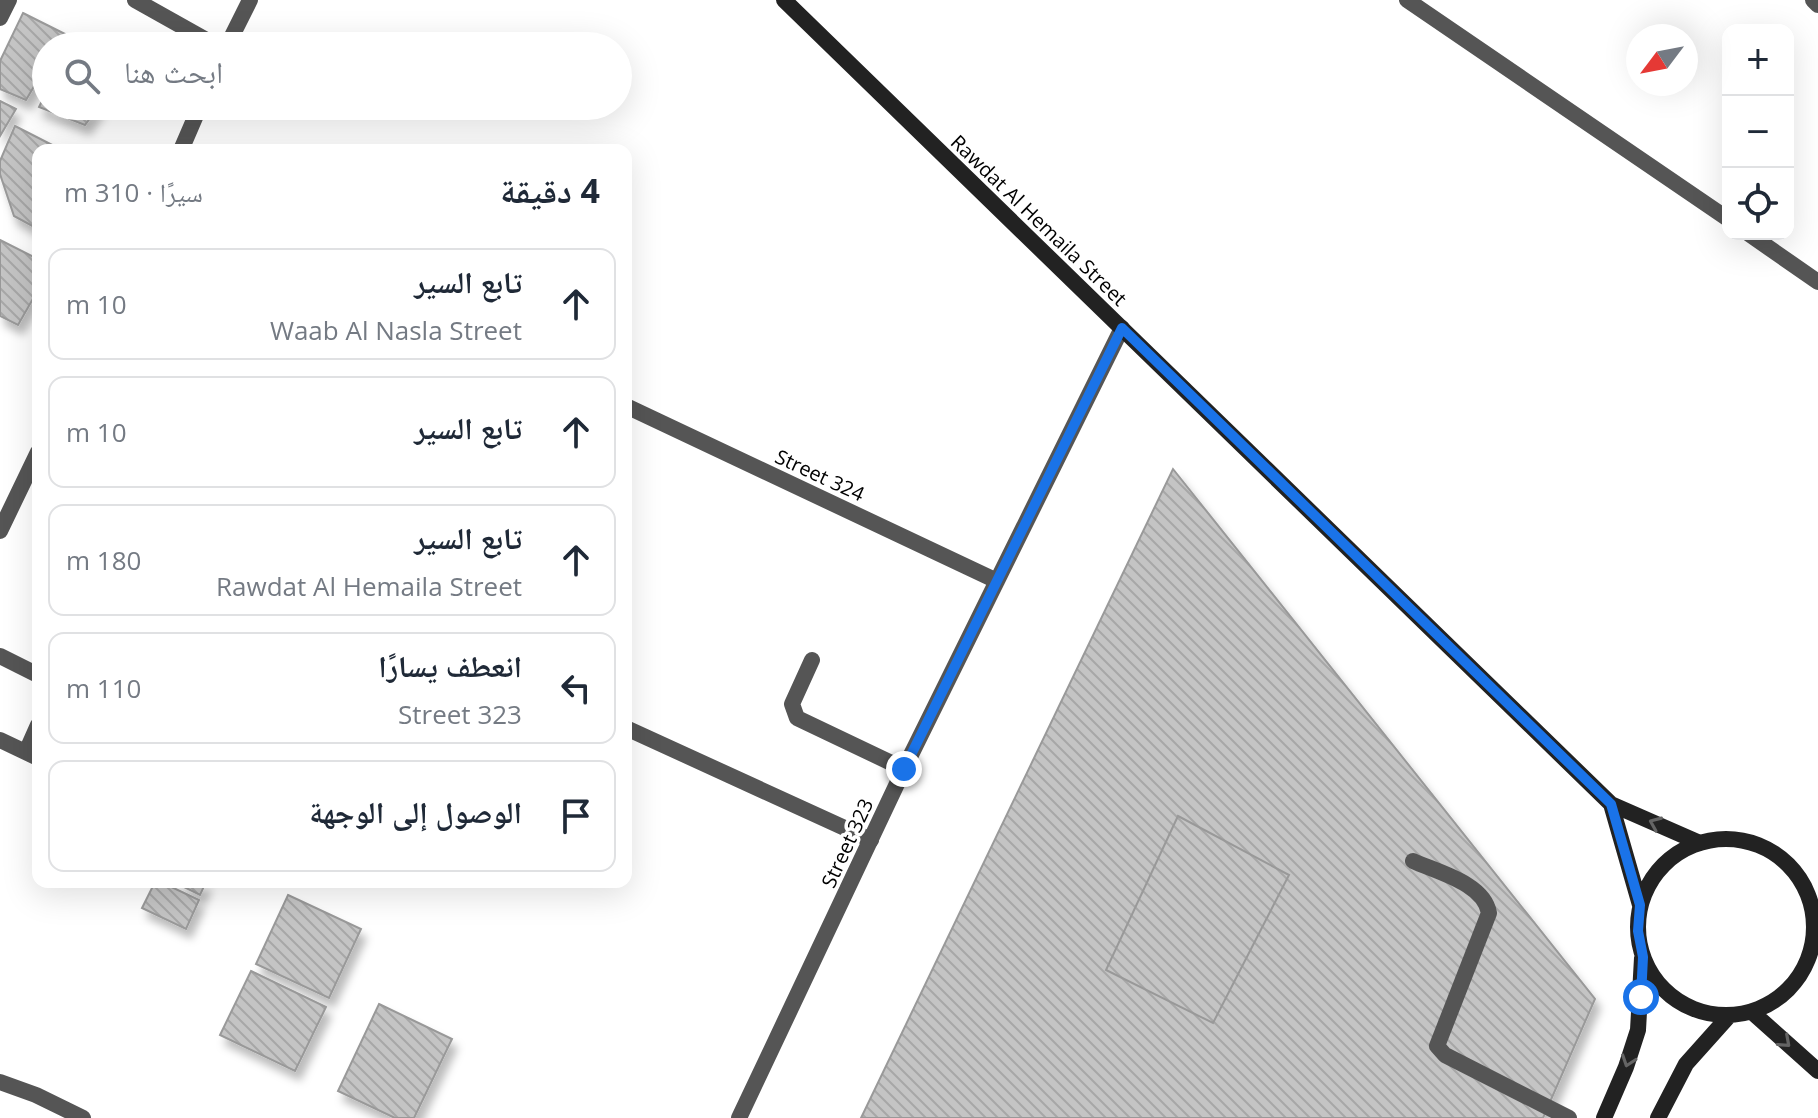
<!DOCTYPE html>
<html lang="ar">
<meta charset="utf-8">
<style>
:root{--surface:#fff;--page:#f6f6f7;--text:#1f2937;--muted:#747a83;--line:#e0e1e3}
body{margin:0;font-family:"Open Sans","Noto Naskh Arabic",sans-serif;background:var(--page);color:var(--text);direction:rtl}
.controls{position:absolute;right:24px;top:24px;display:grid;overflow:hidden;border-radius:16px;box-shadow:0 8px 32px #0002}
.controls button{width:72px;height:72px;display:grid;place-items:center;padding:0;border:0;border-bottom:2px solid var(--line);background:var(--surface);color:var(--text);font:40px sans-serif}
.compass{position:absolute;left:1626px;top:24px;width:72px;height:72px;border-radius:50%;background:var(--surface);box-shadow:0 8px 32px #0002;rotate:238deg}
.stop{position:absolute;width:24px;height:24px;margin:-18px;border:6px solid #1a73e8;border-radius:50%;background:#fff}
.stop.end{background:#1a73e8;border-color:#fff;box-shadow:0 2px 8px #0008}
.list{margin:0;padding:0;list-style:none}
h2{display:flex;justify-content:space-between;align-items:center;height:104px;margin:0;padding:0 32px;font-size:34px}
h2 small{font-size:26px;font-weight:400;color:var(--muted)}
.list li{display:grid;grid-template-columns:52px 1fr auto;gap:24px;align-items:center;box-sizing:border-box;height:112px;margin:0 16px 16px;padding:0 16px;border:2px solid var(--line);border-radius:16px}
.list b{display:block;font-size:30px;white-space:nowrap}
.list p{margin:0;font-size:26px;white-space:nowrap;color:var(--muted)}
.list em{font-size:26px;font-style:normal;color:var(--muted)}
.icon{flex:none;width:44px;height:44px;fill:none;stroke:currentColor;stroke-width:2;stroke-linecap:round;stroke-linejoin:round}
.map{position:relative;flex:none;width:1818px;height:1118px;overflow:hidden;direction:ltr}
.search{position:absolute;background:var(--surface);box-shadow:0 8px 32px #0002;left:32px;top:32px;width:600px;height:88px;display:flex;align-items:center;gap:20px;box-sizing:border-box;padding:0 28px;border-radius:44px;color:var(--muted);font-size:30px}
.panel{position:absolute;background:var(--surface);box-shadow:0 8px 32px #0002;left:32px;top:144px;width:600px;height:744px;border-radius:16px;direction:rtl}
.map>svg:first-child{display:block}
.building{fill:url(#building-back-hatch);stroke:#999;stroke-width:2;filter:url(#shadow)}
.lines{fill:none;stroke-linecap:round;stroke-linejoin:round}
.lane{stroke:#555;stroke-width:16}
.street{stroke:#555;stroke-width:16}
.secondary{stroke:#222;stroke-width:16}
.oneway{stroke:#646464}
.route{stroke:#1a73e8;stroke-width:10}
.labels{text-anchor:middle;dominant-baseline:central;stroke-width:7;stroke-linejoin:round;paint-order:stroke}
.street-label{font-size:20px;fill:#000;stroke:#fff}
</style>
<div class="map">
<svg width="1818" height="1118" viewBox="0 0 1818 1118">
<defs>
<pattern id="building-back-hatch" width="6" height="6" patternUnits="userSpaceOnUse" patternTransform="scale(2)"><rect width="6" height="6" fill="#c4c4c4"/><path d="M-1 5l2 2M0 0l6 6M5-1l2 2" fill="none" stroke="#a7a7a7"/></pattern>
<filter id="shadow"><feDropShadow dx="5" dy="9" stdDeviation="4" flood-color="#0004"/></filter>
</defs>
<rect width="100%" height="100%" fill="#fff"/>
<path class="building" d="M23,13L65,34L58,46H46V66L26,100L0,89V61Z
M46,93V106H99L85,125L39,107Z
M0,101L16,109L0,136Z
M15,126L62,150H38V229L14,216L0,174V161Z
M0,240L38,259V290L18,325L0,316Z
M1173,469L1595,999L1543,1118H861Z
M1178,816L1289,875L1213,1023L1106,970Z
M155,882H161L199,900L186,929L142,908Z
M174,882H206L200,895Z
M288,895L361,929L329,998L256,964Z
M251,971L326,1007L295,1071L220,1035Z
M379,1004L452,1039L414,1118H395L338,1091Z"/>
<g class="lines">
<path class="lane" d="M0,656L38,675
M812,660L792,704L797,718L904,769
M626,728L871,840
M0,740L38,758
M26,752L38,725
M1413,861C1437,872 1484,883 1489,913L1437,1046L1445,1055L1569,1118"/>
<path class="street" d="M135,0L217,46
M1407,0L1728,219
M1813,0L1818,5
M0,18L9,0
M227,46L250,0
M181,150L200,106
M1749,234L1818,282
M626,406L997,581
M0,531L38,452
M0,1082L36,1095L83,1118
M739,1118L904,769L1122,328"/>
<path class="secondary" d="M784,0L1611,804L1700,843
M1611,804L1640,905
M1638 927a88 88 0 1 1 176 0a88 88 0 1 1-176 0Z
M1752,1012L1818,1071
M1604,1118L1626,1067L1638,1030L1642,958
M1658,1118L1686,1064L1729,1016"/>
</g>
<defs><path id="oneway-chevron" d="M-2-3.5L2.5 0L-2 3.5" fill="none" stroke-width="1.6" stroke-linecap="round" stroke-linejoin="round" transform="scale(2)"/></defs>
<g class="oneway">
<use href="#oneway-chevron" transform="translate(1655 823) rotate(-157)"/>
<use href="#oneway-chevron" transform="translate(1785 1042) rotate(42)"/>
<use href="#oneway-chevron" transform="translate(1628 1061) rotate(109)"/>
</g>
<g class="lines">
<path class="route" d="M904,769L1122,328L1611,804L1640,905L1638,931L1643,957L1641,997"/>
</g>
<g class="labels">
<g class="street-label">
<text transform="translate(1039 220) rotate(44)">Rawdat Al Hemaila Street</text>
<text transform="translate(820 475) rotate(25)">Street 324</text>
<text transform="translate(847 843) rotate(-65)">Street 323</text>
</g>
</g>
</svg>
<div class="controls">
<button>+</button>
<button>−</button>
<button><svg class="icon" aria-label="locate" viewBox="0 0 24 24"><circle cx="12" cy="12" r="6"/><path d="M12 2v4M12 18v4M2 12h4M18 12h4"/></svg></button>
</div>
<svg class="compass" viewBox="-18 -18 36 36"><path d="M0-13l5 13h-10z" fill="#e53935"/><path d="M0 13l5-13h-10z" fill="#747a83"/></svg>
<div class="stop" style="left:1641px;top:997px"></div>
<div class="stop end" style="left:904px;top:769px"></div>
<div class="search"><svg class="icon" aria-label="search" viewBox="0 0 24 24"><circle cx="10" cy="10" r="6"/><path d="M15 15l6 6"/></svg>ابحث هنا</div>
<section class="panel">
<h2>4 دقيقة<small>سيرًا · 310 m</small></h2>
<ul class="list">
<li><svg class="icon" aria-label="ahead" viewBox="0 0 24 24"><path d="M12 20V5M6 11l6-6 6 6"/></svg><div><b>تابع السير</b><p>Waab Al Nasla Street</p></div><em>10 m</em></li>
<li><svg class="icon" aria-label="ahead" viewBox="0 0 24 24"><path d="M12 20V5M6 11l6-6 6 6"/></svg><div><b>تابع السير</b></div><em>10 m</em></li>
<li><svg class="icon" aria-label="ahead" viewBox="0 0 24 24"><path d="M12 20V5M6 11l6-6 6 6"/></svg><div><b>تابع السير</b><p>Rawdat Al Hemaila Street</p></div><em>180 m</em></li>
<li><svg class="icon" aria-label="left" viewBox="0 0 24 24"><path d="M17 20v-9H6M10 6l-5 5 5 5"/></svg><div><b>انعطف يسارًا</b><p>Street 323</p></div><em>110 m</em></li>
<li><svg class="icon" aria-label="arrive" viewBox="0 0 24 24"><path d="M6 21V4h12l-3 4 3 4H6"/></svg><div><b>الوصول إلى الوجهة</b></div></li>
</ul>
</section>
</div>
